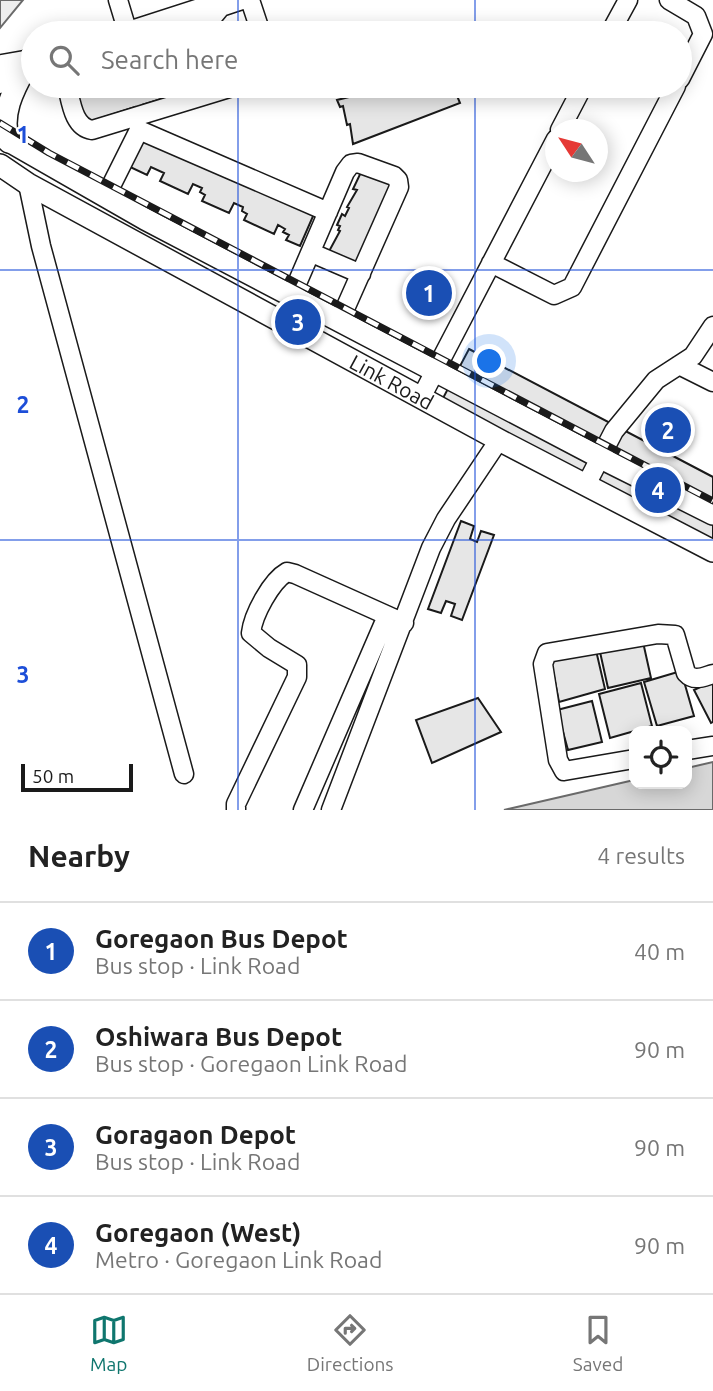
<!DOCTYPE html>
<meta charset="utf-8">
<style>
:root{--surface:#fff;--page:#f2f2f2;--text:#222;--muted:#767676;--line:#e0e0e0;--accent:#0f766e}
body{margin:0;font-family:Ubuntu,sans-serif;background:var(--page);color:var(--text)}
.controls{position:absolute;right:21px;bottom:21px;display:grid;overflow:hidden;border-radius:14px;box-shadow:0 4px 18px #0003}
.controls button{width:63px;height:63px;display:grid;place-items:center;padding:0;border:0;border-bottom:2px solid var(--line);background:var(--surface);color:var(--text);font:35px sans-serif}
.compass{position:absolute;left:545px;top:119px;width:63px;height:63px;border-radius:50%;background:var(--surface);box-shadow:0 4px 18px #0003;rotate:306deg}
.scale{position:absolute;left:21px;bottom:18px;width:112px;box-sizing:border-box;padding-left:7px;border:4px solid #1a1a1a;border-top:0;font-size:19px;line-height:24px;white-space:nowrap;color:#1a1a1a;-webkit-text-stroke:5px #fff;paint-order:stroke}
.you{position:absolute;left:490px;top:362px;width:24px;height:24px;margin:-18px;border:5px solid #fff;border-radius:50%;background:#1a73e8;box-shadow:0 0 0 10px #1a73e833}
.badge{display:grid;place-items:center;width:46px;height:46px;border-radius:50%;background:var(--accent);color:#fff;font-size:23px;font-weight:700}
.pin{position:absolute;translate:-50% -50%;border:4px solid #fff;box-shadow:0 2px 7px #0006}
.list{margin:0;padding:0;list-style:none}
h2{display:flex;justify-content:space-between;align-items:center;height:91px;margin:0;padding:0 28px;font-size:30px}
h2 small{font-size:23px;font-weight:400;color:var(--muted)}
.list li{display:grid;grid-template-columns:46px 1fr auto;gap:21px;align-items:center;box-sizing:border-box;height:98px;padding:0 28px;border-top:2px solid var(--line)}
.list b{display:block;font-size:26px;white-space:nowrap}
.list p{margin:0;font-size:23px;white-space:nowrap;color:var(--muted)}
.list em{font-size:23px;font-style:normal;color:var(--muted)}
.icon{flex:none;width:38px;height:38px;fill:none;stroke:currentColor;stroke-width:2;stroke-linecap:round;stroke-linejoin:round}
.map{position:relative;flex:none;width:713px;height:810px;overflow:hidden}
.search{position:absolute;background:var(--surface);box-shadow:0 4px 18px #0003;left:21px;right:21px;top:21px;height:77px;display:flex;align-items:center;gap:18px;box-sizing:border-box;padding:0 24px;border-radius:38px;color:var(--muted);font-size:26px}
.sheet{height:483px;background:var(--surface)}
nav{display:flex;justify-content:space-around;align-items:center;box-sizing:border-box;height:98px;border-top:2px solid var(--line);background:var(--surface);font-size:19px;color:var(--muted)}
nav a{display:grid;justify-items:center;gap:4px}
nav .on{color:var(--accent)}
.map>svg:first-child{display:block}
.built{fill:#ededed;stroke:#6a6a6a;stroke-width:2}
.water{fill:#d7d7d7;stroke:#6a6a6a;stroke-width:2}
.building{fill:#e6e6e6;stroke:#1a1a1a;stroke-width:2}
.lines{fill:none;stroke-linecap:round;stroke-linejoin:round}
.minor-casing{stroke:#1a1a1a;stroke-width:21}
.major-casing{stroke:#1a1a1a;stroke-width:24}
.minor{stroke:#fff;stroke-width:18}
.major{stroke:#fff;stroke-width:21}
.rail-casing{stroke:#1a1a1a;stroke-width:7}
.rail{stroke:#fff;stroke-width:4.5;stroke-dasharray:13;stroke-linecap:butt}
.grid{fill:none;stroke:#1d4ed8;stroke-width:2;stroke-opacity:0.55}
.labels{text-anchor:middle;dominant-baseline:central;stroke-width:5;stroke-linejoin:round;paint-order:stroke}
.street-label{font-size:21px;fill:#1a1a1a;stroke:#fff}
.grid-label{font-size:23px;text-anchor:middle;font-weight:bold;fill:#1d4ed8;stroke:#fff;stroke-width:5;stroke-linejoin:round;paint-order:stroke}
</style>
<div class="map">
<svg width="713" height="810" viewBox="0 0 713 810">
<rect width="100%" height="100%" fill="#fff"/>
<path class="built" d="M0,0H23L0,28Z"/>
<path class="water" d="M713,762V810H504L634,780V784H687V768Z"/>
<path class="building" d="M109,86H201L187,90L189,95L183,98L181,92L168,97L171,104L163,106L161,99L142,105L145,114L138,116L135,107L86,123L77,96Z
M366,86H453L460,103L353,144L350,124L347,125L343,106L340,107L337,100L357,95L355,90Z
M142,135L314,214L300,246L286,240L289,235L283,232L285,229L278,225L274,234L244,220L247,214L242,211L243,207L234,203L229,213L202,201L205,195L200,192L202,188L193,184L188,194L160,181L164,173L151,167L147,175L128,166Z
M363,168L394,182L354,268L327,255L340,231L338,230L340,226L337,225L342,214L345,216L349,208L347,207L357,190L353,189Z
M469,349L713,477V543L442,400Z
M461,521L474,526L470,539L477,542L481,531L494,535L462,620L451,616L455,604L446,601L441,613L428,609Z
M643,642L651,678L608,688L600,652Z
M595,646L605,689L559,702L550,656Z
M681,671L694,716L657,726L644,682Z
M713,681V722L711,723L694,690Z
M641,683L652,726L610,738L599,694Z
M478,698L501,732L432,763L416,720Z
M592,701L602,742L568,750L557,710Z"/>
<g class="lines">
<g class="minor-casing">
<path id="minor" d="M118,0L128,33
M250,0L261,33
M669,0L696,16L703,34L680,79
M122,33L212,4L221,7
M161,33L211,19L221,7L242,0
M610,33L628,0
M0,84L22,62L33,55
M67,86C71,101 73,127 92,130L236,86
M560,130L583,86
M28,184L41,246L184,774
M106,196L139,130L328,212
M312,253L361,274
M491,263L554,295L572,287L676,86
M292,295L345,172L351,164L358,163L394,176L398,180L399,187L340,320
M679,365L713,382
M422,396L556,139
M586,485L614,431L656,380L693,356L713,326
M687,750L713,746
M634,759L564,771L558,760L543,664L547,653L658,634L675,635L686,673C694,682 703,677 713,674
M236,810V804L297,677V665L269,648L251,633C253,615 271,581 287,572L295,574L404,623
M303,810L387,616
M331,810L431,548L446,519L499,440"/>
</g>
<g class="major-casing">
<g id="major">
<path d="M0,66L22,62"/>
<path d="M0,136L145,219L601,458L713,514"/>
<path d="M9,142C0,115 13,90 26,67"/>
<path id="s1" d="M0,165L28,184L499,440L713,551"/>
</g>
</g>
<use href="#minor" class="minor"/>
<use href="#major" class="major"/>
<g class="rail-casing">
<path id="rail" d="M0,123L49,153L713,501"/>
</g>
<use href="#rail" class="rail"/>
</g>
<path class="grid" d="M238,0V33M475,0V33M238,86V810M475,86V810M0,270H713M0,540H713"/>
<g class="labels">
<g class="street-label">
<text stroke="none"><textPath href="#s1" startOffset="448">Link Road</textPath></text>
</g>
</g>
<g class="grid-label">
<text x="23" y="143">1</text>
<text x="23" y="413">2</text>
<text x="23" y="683">3</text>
</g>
</svg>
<div class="controls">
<button><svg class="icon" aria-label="locate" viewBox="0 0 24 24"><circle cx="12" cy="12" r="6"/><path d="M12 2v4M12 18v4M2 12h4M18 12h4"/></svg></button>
</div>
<svg class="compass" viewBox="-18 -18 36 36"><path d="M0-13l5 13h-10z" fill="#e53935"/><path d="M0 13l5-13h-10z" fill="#767676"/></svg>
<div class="scale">50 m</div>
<div class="you"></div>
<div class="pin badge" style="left:429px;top:293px;background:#1a4fb4">1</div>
<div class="pin badge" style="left:668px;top:430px;background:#1a4fb4">2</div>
<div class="pin badge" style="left:298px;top:322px;background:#1a4fb4">3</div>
<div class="pin badge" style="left:658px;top:490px;background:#1a4fb4">4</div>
<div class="search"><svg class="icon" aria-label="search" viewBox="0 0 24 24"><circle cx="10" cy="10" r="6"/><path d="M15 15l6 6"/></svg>Search here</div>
</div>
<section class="sheet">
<h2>Nearby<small>4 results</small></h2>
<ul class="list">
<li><span class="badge" style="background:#1a4fb4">1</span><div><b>Goregaon Bus Depot</b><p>Bus stop · Link Road</p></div><em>40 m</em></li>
<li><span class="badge" style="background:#1a4fb4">2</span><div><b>Oshiwara Bus Depot</b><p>Bus stop · Goregaon Link Road</p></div><em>90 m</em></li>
<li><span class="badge" style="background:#1a4fb4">3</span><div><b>Goragaon Depot</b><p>Bus stop · Link Road</p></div><em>90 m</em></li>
<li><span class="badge" style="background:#1a4fb4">4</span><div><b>Goregaon (West)</b><p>Metro · Goregaon Link Road</p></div><em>90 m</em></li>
</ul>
</section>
<nav>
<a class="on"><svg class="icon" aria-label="map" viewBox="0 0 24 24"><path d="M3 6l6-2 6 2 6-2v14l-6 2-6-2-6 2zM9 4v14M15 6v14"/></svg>Map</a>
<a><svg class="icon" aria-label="directions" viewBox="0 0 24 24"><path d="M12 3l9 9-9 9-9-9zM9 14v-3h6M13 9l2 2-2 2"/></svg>Directions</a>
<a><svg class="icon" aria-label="saved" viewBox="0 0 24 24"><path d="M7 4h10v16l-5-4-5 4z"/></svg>Saved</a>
</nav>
